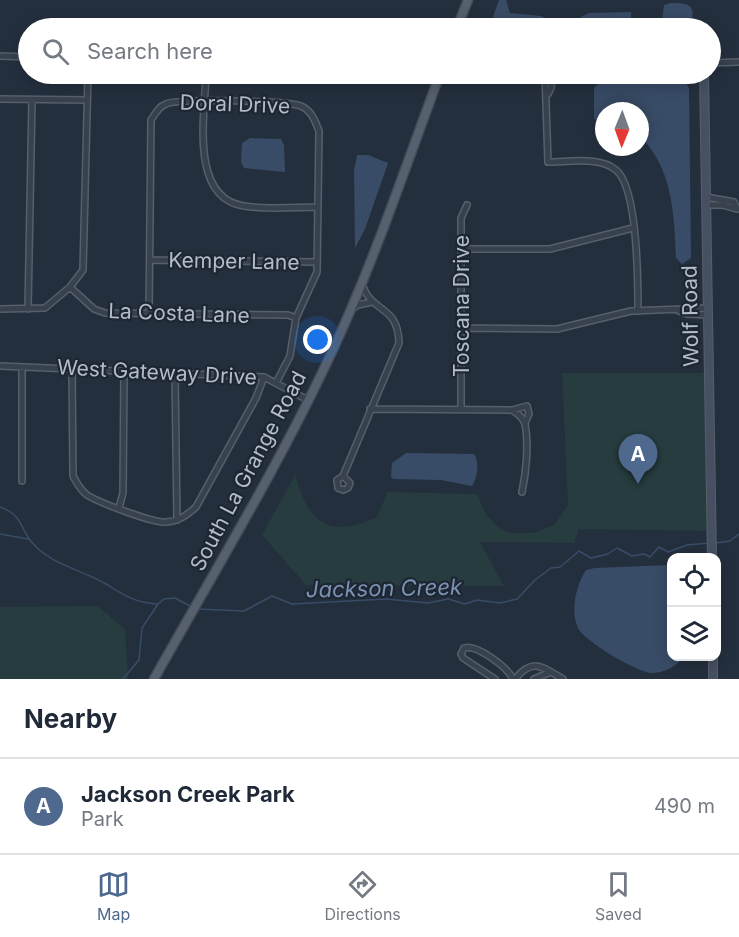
<!DOCTYPE html>
<style>
:root{--surface:#fff;--page:#f6f6f7;--text:#1f2937;--muted:#747a83;--line:#e0e1e3;--accent:#4f688e}
body{margin:0;font-family:Inter,sans-serif;background:var(--page);color:var(--text)}
.controls{position:absolute;right:18px;bottom:18px;display:grid;overflow:hidden;border-radius:12px;box-shadow:0 3px 15px #0003}
.controls button{width:54px;height:54px;display:grid;place-items:center;padding:0;border:0;border-bottom:2px solid var(--line);background:var(--surface);color:var(--text);font:30px sans-serif}
.compass{position:absolute;left:595px;top:102px;width:54px;height:54px;border-radius:50%;background:var(--surface);box-shadow:0 3px 15px #0003;rotate:181deg}
.you{position:absolute;left:318px;top:340px;width:21px;height:21px;margin:-15px;border:4px solid #fff;border-radius:50%;background:#1a73e8;box-shadow:0 0 0 9px #1a73e833}
.badge{display:grid;place-items:center;width:39px;height:39px;border-radius:50%;background:var(--accent);color:#fff;font-size:20px;font-weight:700}
.pin{position:absolute;translate:-50% -50px;filter:drop-shadow(0 2px 3px #0008)}
.pin::after{content:'';position:absolute;top:32px;width:21px;height:18px;background:inherit;clip-path:polygon(0 0,100% 0,50% 100%)}
.list{margin:0;padding:0;list-style:none}
h2{display:flex;justify-content:space-between;align-items:center;height:78px;margin:0;padding:0 24px;font-size:26px}
h2 small{font-size:20px;font-weight:400;color:var(--muted)}
.list li{display:grid;grid-template-columns:39px 1fr auto;gap:18px;align-items:center;box-sizing:border-box;height:96px;padding:0 24px;border-top:2px solid var(--line)}
.list b{display:block;font-size:22px;white-space:nowrap}
.list p{margin:0;font-size:20px;white-space:nowrap;color:var(--muted)}
.list em{font-size:20px;font-style:normal;color:var(--muted)}
.icon{flex:none;width:33px;height:33px;fill:none;stroke:currentColor;stroke-width:2;stroke-linecap:round;stroke-linejoin:round}
.map{position:relative;flex:none;width:739px;height:679px;overflow:hidden}
.search{position:absolute;background:var(--surface);box-shadow:0 3px 15px #0003;left:18px;right:18px;top:18px;height:66px;display:flex;align-items:center;gap:15px;box-sizing:border-box;padding:0 21px;border-radius:33px;color:var(--muted);font-size:22px}
.sheet{height:174px;background:var(--surface)}
nav{display:flex;justify-content:space-around;align-items:center;box-sizing:border-box;height:84px;border-top:2px solid var(--line);background:var(--surface);font-size:16px;color:var(--muted)}
nav a{display:grid;justify-items:center;gap:3px}
nav .on{color:var(--accent)}
.map>svg:first-child{display:block}
.green{fill:#263c3f}
.water{fill:#394c67}
.lines{fill:none;stroke-linecap:round;stroke-linejoin:round}
.stream{stroke:#394c67;stroke-width:1.5}
.street-casing{stroke:#565f6c;stroke-width:8}
.secondary-casing{stroke:#565f6c;stroke-width:10}
.primary-casing{stroke:#414a57;stroke-width:11}
.street{stroke:#38414e;stroke-width:5}
.secondary{stroke:#465061;stroke-width:8}
.primary{stroke:#56606e;stroke-width:8}
.labels{text-anchor:middle;dominant-baseline:central;stroke-width:4.5;stroke-linejoin:round;paint-order:stroke}
.street-label{font-size:21px;fill:#b4bcc9;stroke:#1d2633}
.water-label{font-size:22px;font-style:italic;fill:#7c92b1;stroke:#1d2633}
</style>
<div class="map">
<svg width="739" height="679" viewBox="0 0 739 679">
<rect width="100%" height="100%" fill="#242f3e"/>
<path class="green" d="M562,373H706L710,531L579,529L574,543L480,542L504,586L306,585L262,535L295,475C309,522 326,539 376,518L388,492L477,494L485,513L497,526L509,533H535L555,524L568,505Z
M97,606L125,629L128,679H0V607Z"/>
<path class="water" d="M499,0H506L510,13L541,16L556,23L567,24L589,13L631,12L632,28H489Z
M671,3C693,3 696,7 690,28H661L664,5Z
M686,82L689,89L691,258L682,264L676,258C674,214 673,169 640,136V111H604V122L594,119V88L599,83Z
M250,138L281,139L284,145L285,172L244,168L241,162L242,143Z
M357,155H368L388,163L365,229L355,248L354,171Z
M406,453L474,454C480,462 477,478 472,486L441,480L393,479L391,477L392,463Z
M671,565L672,656L684,657C675,667 666,672 652,673C638,673 584,641 578,628C570,612 576,585 586,570L595,568Z"/>
<g class="lines">
<path class="stream" d="M0,507C22,515 19,525 30,540C49,565 81,569 106,584C126,596 133,602 157,604
M0,534L28,539
M715,543L730,541L739,534
M197,609L244,611L272,596L292,604L386,599L428,603L448,599L465,604L477,600L500,603L517,599L535,580L551,568L560,567L579,551L591,558L608,554L617,548L632,556L644,554L650,557L659,547L668,552L687,545L710,543
M123,679L139,660L142,628L158,604L164,599L175,598L190,606"/>
<g class="street-casing">
<path id="street" d="M0,56L28,57
M710,63L739,62
M206,74C205,113 189,198 244,206C267,210 294,207 318,207
M545,74L548,162C568,162 600,156 616,170C638,188 638,283 638,311
M548,94L551,88L552,74
M0,99L87,100
M706,197L734,202L737,209
M706,205H722L737,209
M461,249H550L633,228
M150,260L317,262
M70,287L94,309L105,313L288,315L296,318
M0,309L45,308L70,287L83,270L88,74
M28,309L32,100
M351,310L358,305L372,302
M679,311L687,314L708,315
M149,314L151,120C156,113 158,107 166,104C179,98 288,101 301,106C312,111 315,121 319,131L317,272L296,318L290,356L277,381
M461,328L557,329L631,311L708,308
M0,366L264,377L308,400
M72,368L73,476C77,483 80,490 87,495C98,502 155,524 167,522C179,521 187,515 196,507L256,398L264,377
M175,374L177,520
M370,409L512,410C517,413 523,417 525,424C529,444 526,473 522,492
M461,409V218L467,205
M512,410L527,406L529,414L525,423
M343,476L350,483L348,488L343,490L338,488L337,480L343,476L399,343C398,303 370,314 362,283
M22,481V367
M119,508L123,493L124,373
M495,679L463,658L461,654L464,648C477,644 507,667 513,679
M515,679C533,657 542,667 563,679
M534,679L551,672"/>
</g>
<g class="secondary-casing">
<path id="secondary" d="M704,74L712,558
M713,656V679"/>
</g>
<g class="primary-casing">
<path id="primary" d="M457,28L468,0
M154,679C214,572 278,467 330,356C373,265 405,168 440,74"/>
</g>
<use href="#street" class="street"/>
<use href="#secondary" class="secondary"/>
<use href="#primary" class="primary"/>
</g>
<g class="labels">
<g class="street-label">
<text transform="translate(235 104) rotate(2)">Doral Drive</text>
<text transform="translate(234 261) rotate(1)">Kemper Lane</text>
<text transform="translate(461 306) rotate(-90)">Toscana Drive</text>
<text transform="translate(179 313) rotate(2)">La Costa Lane</text>
<text transform="translate(690 316) rotate(-91)">Wolf Road</text>
<text transform="translate(157 372) rotate(3)">West Gateway Drive</text>
<text transform="translate(248 471) rotate(-62)">South La Grange Road</text>
</g>
<g class="water-label">
<text transform="translate(384 588) rotate(-1)">Jackson Creek</text>
</g>
</g>
</svg>
<div class="controls">
<button><svg class="icon" aria-label="locate" viewBox="0 0 24 24"><circle cx="12" cy="12" r="6"/><path d="M12 2v4M12 18v4M2 12h4M18 12h4"/></svg></button>
<button><svg class="icon" aria-label="layers" viewBox="0 0 24 24"><path d="M12 4l9 5-9 5-9-5zM3 14l9 5 9-5"/></svg></button>
</div>
<svg class="compass" viewBox="-18 -18 36 36"><path d="M0-13l5 13h-10z" fill="#e53935"/><path d="M0 13l5-13h-10z" fill="#747a83"/></svg>
<div class="you"></div>
<div class="pin badge" style="left:638px;top:484px">A</div>
<div class="search"><svg class="icon" aria-label="search" viewBox="0 0 24 24"><circle cx="10" cy="10" r="6"/><path d="M15 15l6 6"/></svg>Search here</div>
</div>
<section class="sheet">
<h2>Nearby<small></small></h2>
<ul class="list">
<li><span class="badge">A</span><div><b>Jackson Creek Park</b><p>Park</p></div><em>490 m</em></li>
</ul>
</section>
<nav>
<a class="on"><svg class="icon" aria-label="map" viewBox="0 0 24 24"><path d="M3 6l6-2 6 2 6-2v14l-6 2-6-2-6 2zM9 4v14M15 6v14"/></svg>Map</a>
<a><svg class="icon" aria-label="directions" viewBox="0 0 24 24"><path d="M12 3l9 9-9 9-9-9zM9 14v-3h6M13 9l2 2-2 2"/></svg>Directions</a>
<a><svg class="icon" aria-label="saved" viewBox="0 0 24 24"><path d="M7 4h10v16l-5-4-5 4z"/></svg>Saved</a>
</nav>
